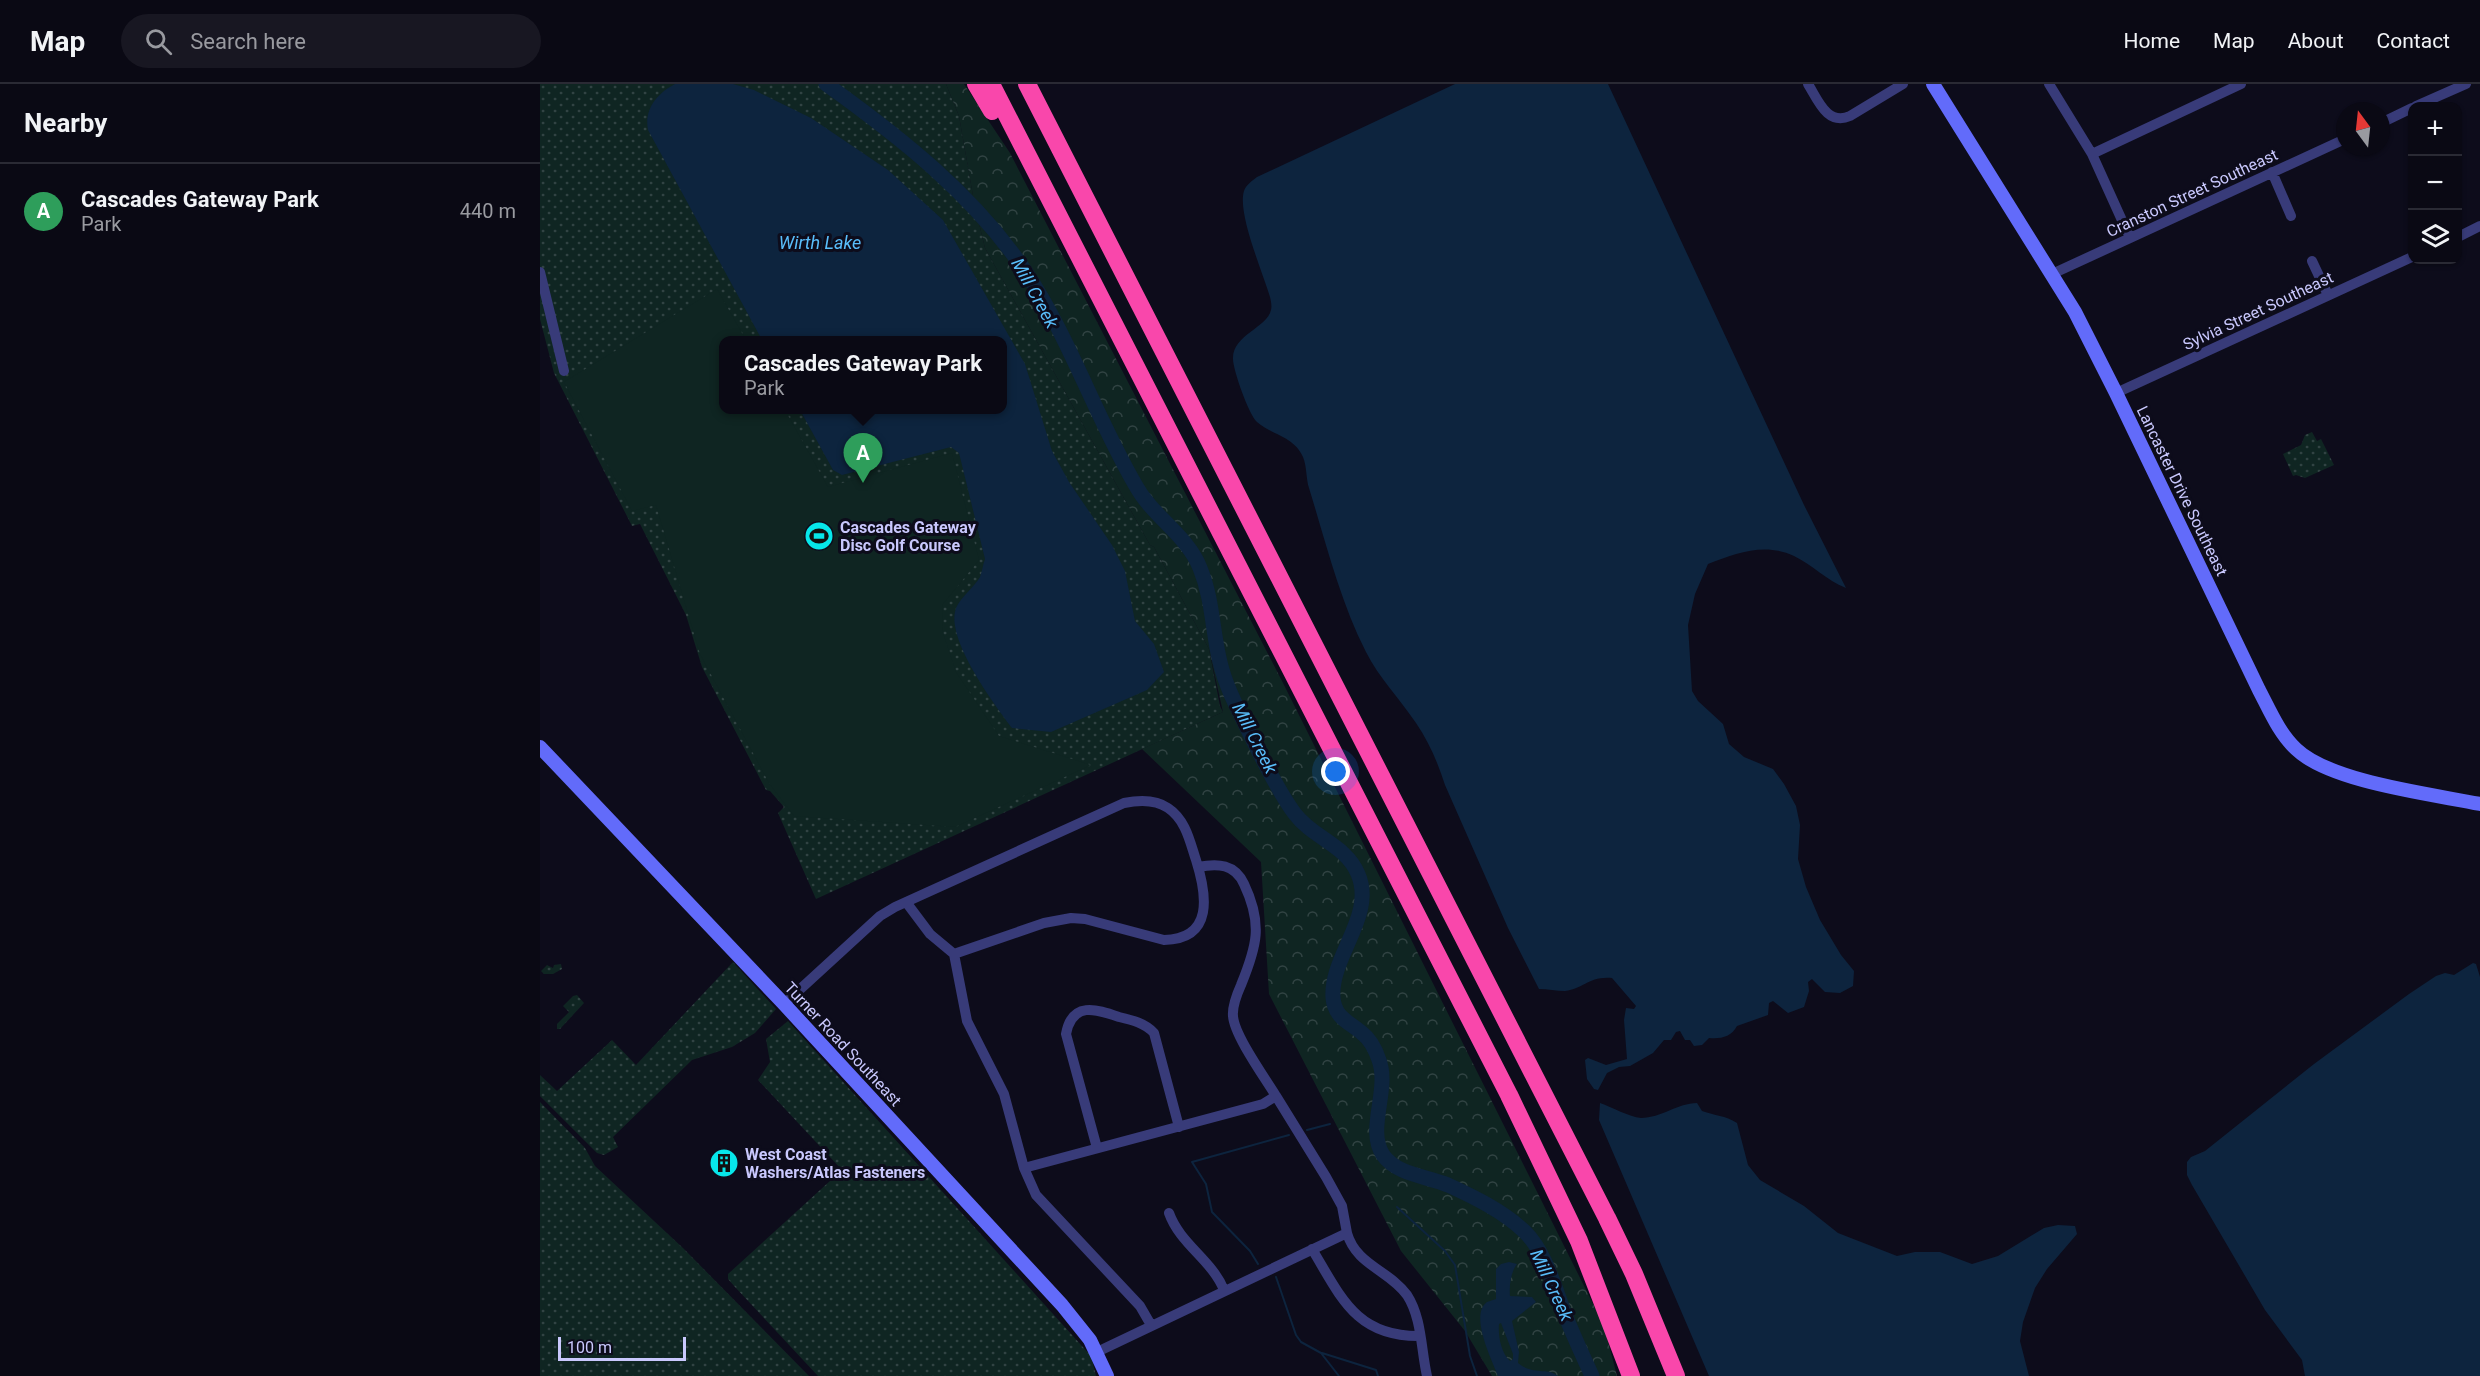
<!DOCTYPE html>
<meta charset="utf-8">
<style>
:root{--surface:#0a0914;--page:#181722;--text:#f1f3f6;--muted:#999aa0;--line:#2a2a34;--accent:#07e6ea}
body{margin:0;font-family:Roboto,sans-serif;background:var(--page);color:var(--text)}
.controls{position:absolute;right:18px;top:18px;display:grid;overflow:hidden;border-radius:12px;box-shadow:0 2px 4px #0004}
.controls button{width:54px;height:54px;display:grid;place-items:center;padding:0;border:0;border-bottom:2px solid var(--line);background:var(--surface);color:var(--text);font:30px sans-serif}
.compass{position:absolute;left:1796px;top:18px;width:54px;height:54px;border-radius:50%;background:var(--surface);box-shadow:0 2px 4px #0004;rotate:345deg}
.scale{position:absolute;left:18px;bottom:15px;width:128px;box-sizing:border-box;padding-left:6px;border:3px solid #c9c8fd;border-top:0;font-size:16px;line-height:21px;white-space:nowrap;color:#c9c8fd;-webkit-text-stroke:4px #0d0c1b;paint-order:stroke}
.you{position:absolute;left:796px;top:688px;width:21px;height:21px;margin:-15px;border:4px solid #fff;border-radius:50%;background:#1a73e8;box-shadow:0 0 0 9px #1a73e833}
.badge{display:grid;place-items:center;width:39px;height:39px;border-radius:50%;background:var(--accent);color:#fff;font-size:20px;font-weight:700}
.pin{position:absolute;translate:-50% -50px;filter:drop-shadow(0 2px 3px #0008)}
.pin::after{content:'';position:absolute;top:32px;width:21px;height:18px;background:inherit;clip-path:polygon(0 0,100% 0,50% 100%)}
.popup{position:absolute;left:179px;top:252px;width:288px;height:78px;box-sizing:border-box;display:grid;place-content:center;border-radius:12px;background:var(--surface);filter:drop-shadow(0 2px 4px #0005);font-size:20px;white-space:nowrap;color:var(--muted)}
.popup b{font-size:22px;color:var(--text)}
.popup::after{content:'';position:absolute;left:50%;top:100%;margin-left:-12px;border:12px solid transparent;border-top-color:var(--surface)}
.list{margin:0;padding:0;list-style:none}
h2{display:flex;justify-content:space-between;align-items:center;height:78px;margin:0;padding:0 24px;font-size:26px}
h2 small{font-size:20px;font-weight:400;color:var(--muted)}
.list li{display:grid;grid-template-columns:39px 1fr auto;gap:18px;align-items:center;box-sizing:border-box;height:96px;padding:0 24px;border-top:2px solid var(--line)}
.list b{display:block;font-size:22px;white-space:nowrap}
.list p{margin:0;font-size:20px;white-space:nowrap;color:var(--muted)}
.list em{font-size:20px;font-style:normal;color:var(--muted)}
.icon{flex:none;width:33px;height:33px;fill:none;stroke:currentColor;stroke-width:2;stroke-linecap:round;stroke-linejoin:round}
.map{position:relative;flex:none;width:1940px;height:1292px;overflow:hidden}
header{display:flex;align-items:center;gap:36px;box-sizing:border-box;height:84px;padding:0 30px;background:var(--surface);border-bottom:2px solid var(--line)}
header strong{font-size:28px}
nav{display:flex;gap:33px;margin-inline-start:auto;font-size:21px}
.search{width:420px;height:54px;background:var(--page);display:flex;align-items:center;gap:15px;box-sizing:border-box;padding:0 21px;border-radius:33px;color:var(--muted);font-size:22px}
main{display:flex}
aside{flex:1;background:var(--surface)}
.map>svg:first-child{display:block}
.green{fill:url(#green-dots);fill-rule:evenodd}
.forest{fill:url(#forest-crowns)}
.pitch{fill:#0f2522}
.water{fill:#0d243e;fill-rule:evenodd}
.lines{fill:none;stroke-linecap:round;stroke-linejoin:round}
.stream{stroke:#0d243e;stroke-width:2}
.river{stroke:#0d243e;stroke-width:15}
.street{stroke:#383b79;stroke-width:10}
.secondary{stroke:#626bfa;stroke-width:14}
.highway{stroke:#f947ab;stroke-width:18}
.labels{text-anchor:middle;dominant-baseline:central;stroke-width:6;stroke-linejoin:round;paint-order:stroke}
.street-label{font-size:16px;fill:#c9c8fd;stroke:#0d0c1b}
.poi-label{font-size:16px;font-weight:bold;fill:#c9c8fd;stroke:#0d0c1b;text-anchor:start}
.water-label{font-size:18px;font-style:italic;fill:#59bdfa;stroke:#0d0c1b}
</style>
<header>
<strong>Map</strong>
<div class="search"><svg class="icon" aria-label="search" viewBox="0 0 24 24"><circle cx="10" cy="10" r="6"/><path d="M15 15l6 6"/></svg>Search here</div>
<nav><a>Home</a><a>Map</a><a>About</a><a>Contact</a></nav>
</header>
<main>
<aside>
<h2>Nearby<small></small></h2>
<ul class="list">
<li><span class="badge" style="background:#2e9e5b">A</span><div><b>Cascades Gateway Park</b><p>Park</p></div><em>440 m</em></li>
</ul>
</aside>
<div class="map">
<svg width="1940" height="1292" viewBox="0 0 1940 1292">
<defs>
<pattern id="green-dots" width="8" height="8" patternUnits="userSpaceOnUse" patternTransform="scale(1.5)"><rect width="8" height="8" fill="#0f2522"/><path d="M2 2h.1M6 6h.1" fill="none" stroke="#314343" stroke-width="1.8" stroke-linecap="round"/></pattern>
<pattern id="forest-crowns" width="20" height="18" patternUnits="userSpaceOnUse" patternTransform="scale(1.5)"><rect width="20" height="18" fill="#0f2522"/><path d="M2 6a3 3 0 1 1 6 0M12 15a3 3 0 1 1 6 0" fill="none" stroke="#314343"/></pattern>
</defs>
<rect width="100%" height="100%" fill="#0d0c1b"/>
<path class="green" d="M0,0H406L419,32L435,123L445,164L610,461L614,463L669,565L680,622L683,628L276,815L238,729L244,723L230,707L226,706L162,583L146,531L100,440L92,442L14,289L0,235ZM184,256H463V326H184Z
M1772,348L1777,357L1781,355L1794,381L1765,394L1756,391L1753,392L1743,370L1761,361L1765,351Z
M193,878L236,925L215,949L192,963L152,976L73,1053L78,1063L64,1071L57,1069L0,1012V991L17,1007L72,956L96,981Z
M7,881L13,884L14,881L21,880L22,885L13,890H4L1,887Z
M37,911L44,919L20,945H17V940L29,928L23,922L33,912Z
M248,937L551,1272L556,1292H278L195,1203L188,1195V1190L302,1086L218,996L230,978L226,955Z
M0,1018L45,1064L55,1082L143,1164L269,1292H0Z"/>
<path class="forest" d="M406,0H424L470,69L743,599L1064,1242L1077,1292H952L925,1247L861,1167L729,910L721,778L602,665L683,628L669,565L614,463L610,461L445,164L435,123L419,32Z"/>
<path class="pitch" d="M177,205L206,256H184V326H245L288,403L412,369L439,476L403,520L402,546L416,588L459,652L551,681L415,743L254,732L229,699L160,570L116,421L92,427L24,298Z"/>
<path class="water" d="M135,0H193L214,6L271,34L348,86L403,136L485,280L512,367L529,398L572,461L585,487L595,537L614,560L624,588L607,606L511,648L472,644C455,621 402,551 417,522C423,511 434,503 440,493C442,488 443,480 445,475L419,369L411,363L302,391L293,386L260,326H463V256H222L108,46C104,26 116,10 135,0Z
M915,0H1068L1264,421L1306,504C1286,496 1273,481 1254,472C1225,458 1196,469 1168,480L1155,510L1148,541L1152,607L1158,617L1183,640L1189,660L1204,673L1233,685L1244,700L1256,722L1260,741L1258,775L1266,803L1280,836L1301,871L1314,887L1313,902L1300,909L1285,908L1272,895L1268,898L1269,907L1264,923L1248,929L1233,917L1229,919L1228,931L1197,942C1191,953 1181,955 1169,954L1162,961L1154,962L1150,956H1145L1140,947L1136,948L1131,956H1124L1113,969L1090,982L1079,983L1067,989L1058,1006L1054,1005L1047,995L1045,976L1048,974L1066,981L1087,975L1084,936L1086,924L1094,925L1096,922L1072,894C1048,892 1044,905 1025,907C1017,907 1007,905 999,905L968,844L905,701C898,679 889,658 876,639C860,615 839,594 826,568C800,517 786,459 769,404C766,395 767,383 763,373C754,352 732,351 717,338C709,331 693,286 693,275C692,251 727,244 731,226C732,222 731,217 730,213C723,189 697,129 704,107C706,101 712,97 717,93Z
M1933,879L1936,880L1940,893V1292H1765L1762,1276L1725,1226L1652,1101L1647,1091V1078L1651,1073L1665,1067L1774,980L1869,910L1896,892L1905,889L1914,891Z
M1060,1019C1072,1023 1089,1033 1101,1034C1121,1034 1138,1019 1157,1019L1162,1027C1175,1032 1185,1031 1197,1039L1208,1081L1220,1096L1264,1122L1298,1149L1357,1172L1375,1168H1400L1432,1180L1458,1172L1504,1144L1518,1141L1535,1142L1537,1150L1507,1185L1495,1204L1483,1238L1480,1257L1489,1292H1169L1059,1036Z
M969,1178L977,1180C971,1188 969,1201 970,1212L992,1213L996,1218L972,1237L979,1268L978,1279C994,1292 1007,1283 1018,1292H958C952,1276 929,1231 947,1218C950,1217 953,1216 956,1215V1185L961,1180ZM961,1239L973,1270V1275L970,1277C961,1269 958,1252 959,1240Z"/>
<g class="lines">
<path class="stream" d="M767,1046L790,1040
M857,1123L905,1167L915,1181L930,1272L937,1292
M718,1180L710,1167L672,1128L666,1100L652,1078L749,1051
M736,1193L756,1251L761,1258L781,1269L799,1292
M782,1269L836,1286L838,1292"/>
<path class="river" d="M286,0C360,53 434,111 485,187C530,254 555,332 596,402C613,433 647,451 660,484C673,516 672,546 680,578C686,604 700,629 711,652C723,676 739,709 755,730C773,754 806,761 818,790C836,832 790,872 793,914C795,934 809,938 822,949C830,955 836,967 839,976C850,1006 826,1045 843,1071C857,1091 887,1092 908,1101C934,1113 963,1127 984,1147C1006,1168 1015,1205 1026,1233C1034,1253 1043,1272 1052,1292"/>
<path class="street" d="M1268,0C1278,16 1287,42 1310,32L1363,0
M1509,0L1552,70L1590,154
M1876,22L1926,0
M1841,39L1872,24
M1552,70L1701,0
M1732,88L1751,132
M1918,153L1940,142
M1772,177L1788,211
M0,188L24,287
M1512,190L1805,55
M1576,309L1872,173
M414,870L427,937L464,1010L484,1084L723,1020L736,1012C725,994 694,951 693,932C692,922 697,910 701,901C717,862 723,840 704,800C695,780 678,779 658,783
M244,920L340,832L355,823L584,719C599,716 615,715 628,724C646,736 650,758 656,776C667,811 674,855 624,856L545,835L531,834L504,839L414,870L390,850L366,818
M557,1064L526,950C532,917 556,925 579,933C592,936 605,939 614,949L639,1043
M484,1084L496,1111L600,1222L611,1241
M629,1129C640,1160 672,1176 684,1206
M807,1149C816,1181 849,1186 867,1211C882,1234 881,1266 887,1292
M772,1165C801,1213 816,1253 880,1252
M557,1268L807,1149L802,1122L786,1093L736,1012"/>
<path class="secondary" d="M1393,0L1535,228L1576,309L1719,606C1730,627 1739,649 1756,665C1790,698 1891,710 1940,720
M0,663L244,920L522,1221L550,1256L567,1292"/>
<path class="highway" d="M436,0L452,27
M451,0L969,1011L1039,1157L1091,1292
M487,0L1067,1134L1094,1190L1136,1292"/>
</g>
<defs>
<g id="stadium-disc" transform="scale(1.5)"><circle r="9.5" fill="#07e6ea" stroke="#0d0c1b"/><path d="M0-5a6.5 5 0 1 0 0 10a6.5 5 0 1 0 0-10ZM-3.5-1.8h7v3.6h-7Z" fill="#111"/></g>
<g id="building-disc" transform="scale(1.5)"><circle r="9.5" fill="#07e6ea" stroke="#0d0c1b"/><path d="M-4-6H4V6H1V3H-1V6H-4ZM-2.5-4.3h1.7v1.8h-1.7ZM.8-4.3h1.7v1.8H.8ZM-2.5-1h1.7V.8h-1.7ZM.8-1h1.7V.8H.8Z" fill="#111"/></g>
</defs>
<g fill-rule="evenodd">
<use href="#stadium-disc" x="279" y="452"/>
<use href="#building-disc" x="184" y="1079"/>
</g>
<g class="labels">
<g class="street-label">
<text transform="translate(1652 109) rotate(-25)">Cranston Street Southeast</text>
<text transform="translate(1718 227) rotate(-25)">Sylvia Street Southeast</text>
<text transform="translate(1642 407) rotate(64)">Lancaster Drive Southeast</text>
<text transform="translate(303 960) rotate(47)">Turner Road Southeast</text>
</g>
<g class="poi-label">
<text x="300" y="443">Cascades Gateway<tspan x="300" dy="18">Disc Golf Course</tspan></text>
<text x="205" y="1070">West Coast<tspan x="205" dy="18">Washers/Atlas Fasteners</tspan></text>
</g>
<g class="water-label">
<text x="280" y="158">Wirth Lake</text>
<text transform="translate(495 209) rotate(61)">Mill Creek</text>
<text transform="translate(715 654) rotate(63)">Mill Creek</text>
<text transform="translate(1012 1201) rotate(65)">Mill Creek</text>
</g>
</g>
</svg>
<div class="controls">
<button>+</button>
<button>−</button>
<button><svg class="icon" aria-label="layers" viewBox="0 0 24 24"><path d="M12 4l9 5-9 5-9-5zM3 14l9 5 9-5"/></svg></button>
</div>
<svg class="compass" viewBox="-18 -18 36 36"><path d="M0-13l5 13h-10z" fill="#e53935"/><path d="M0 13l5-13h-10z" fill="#999aa0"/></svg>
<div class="scale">100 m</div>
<div class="you"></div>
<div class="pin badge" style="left:323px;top:399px;background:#2e9e5b">A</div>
<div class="popup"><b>Cascades Gateway Park</b>Park</div>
</div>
</main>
